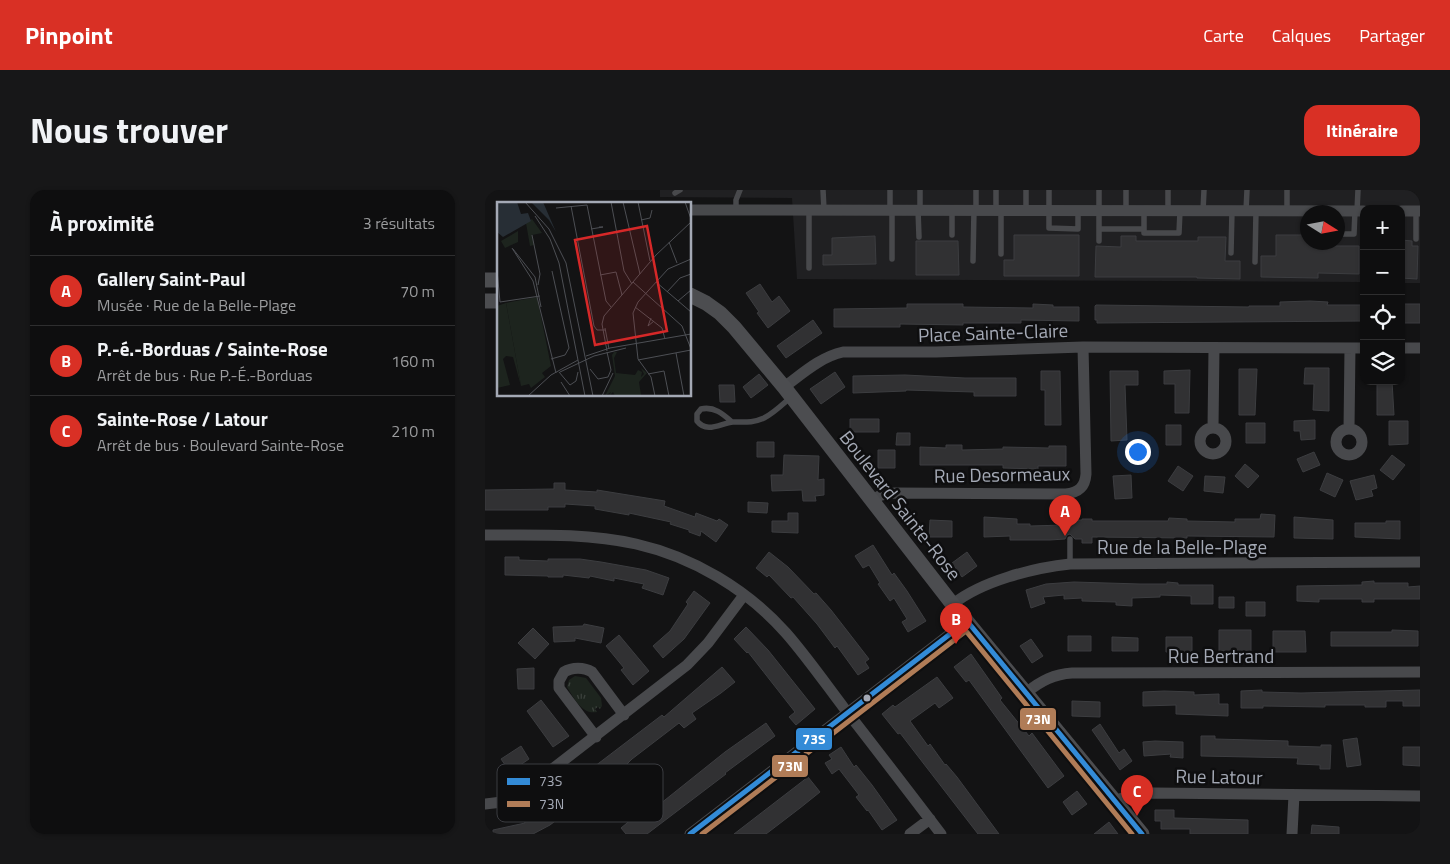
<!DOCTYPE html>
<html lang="fr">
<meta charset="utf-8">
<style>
:root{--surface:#0e0e0f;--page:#171718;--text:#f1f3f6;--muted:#9b9c9e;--line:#2e2e2f;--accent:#d93025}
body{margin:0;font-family:"Titillium Web",sans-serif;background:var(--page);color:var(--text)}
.controls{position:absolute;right:15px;top:15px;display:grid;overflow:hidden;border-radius:10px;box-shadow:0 1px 4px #0004}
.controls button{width:45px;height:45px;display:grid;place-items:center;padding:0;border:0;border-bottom:1px solid var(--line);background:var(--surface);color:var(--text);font:25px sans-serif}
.compass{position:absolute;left:815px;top:15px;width:45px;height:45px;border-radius:50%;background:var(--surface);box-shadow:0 1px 4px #0004;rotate:101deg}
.you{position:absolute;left:652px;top:261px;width:18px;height:18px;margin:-12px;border:4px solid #fff;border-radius:50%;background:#1a73e8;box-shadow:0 0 0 8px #1a73e833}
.badge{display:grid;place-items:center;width:32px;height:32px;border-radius:50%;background:var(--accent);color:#fff;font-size:16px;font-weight:700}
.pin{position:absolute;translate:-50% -41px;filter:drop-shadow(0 1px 2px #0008)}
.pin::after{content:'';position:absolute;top:26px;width:18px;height:15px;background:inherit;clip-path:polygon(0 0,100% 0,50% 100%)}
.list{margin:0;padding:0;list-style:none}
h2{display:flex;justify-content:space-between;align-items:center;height:65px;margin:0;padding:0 20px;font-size:21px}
h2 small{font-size:16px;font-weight:400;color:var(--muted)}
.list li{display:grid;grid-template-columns:32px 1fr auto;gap:15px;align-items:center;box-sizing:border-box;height:70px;padding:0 20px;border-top:1px solid var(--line)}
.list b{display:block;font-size:19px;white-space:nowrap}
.list p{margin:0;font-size:16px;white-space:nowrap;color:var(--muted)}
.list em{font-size:16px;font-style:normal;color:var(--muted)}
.icon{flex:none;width:28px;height:28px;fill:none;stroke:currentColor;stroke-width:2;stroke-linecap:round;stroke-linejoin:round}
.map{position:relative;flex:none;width:935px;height:644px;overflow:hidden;border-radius:15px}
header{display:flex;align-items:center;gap:30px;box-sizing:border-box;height:70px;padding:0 25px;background:var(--accent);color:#fff}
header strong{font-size:24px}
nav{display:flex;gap:28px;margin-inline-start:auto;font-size:18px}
.intro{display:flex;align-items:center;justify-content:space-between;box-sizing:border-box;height:120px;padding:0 30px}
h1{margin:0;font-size:35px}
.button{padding:12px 22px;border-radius:15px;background:var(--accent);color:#fff;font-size:18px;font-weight:700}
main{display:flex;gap:30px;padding:0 30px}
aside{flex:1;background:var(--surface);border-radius:15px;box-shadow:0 1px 4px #0004}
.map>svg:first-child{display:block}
.built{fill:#202022;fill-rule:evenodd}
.grass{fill:url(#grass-tufts)}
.building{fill:#313133;stroke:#3c3d40}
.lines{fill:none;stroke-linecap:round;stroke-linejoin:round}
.lane{stroke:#48494c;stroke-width:5.5}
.street{stroke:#48494c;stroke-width:11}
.secondary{stroke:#4c4d50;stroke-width:15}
.bus-1-casing{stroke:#0e0e0f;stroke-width:9}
.bus-2-casing{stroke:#0e0e0f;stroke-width:9}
.bus-1{stroke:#338bd7;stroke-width:5}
.bus-2{stroke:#b07c57;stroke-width:5}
.bus-dot{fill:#a4a9b5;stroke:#0e0e0f;stroke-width:2}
.labels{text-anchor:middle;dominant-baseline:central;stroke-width:5;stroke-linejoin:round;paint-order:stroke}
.street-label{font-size:19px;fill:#a4a9b5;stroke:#0e0e0f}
.inset-road{fill:none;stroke:#4d4f54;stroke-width:1}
.view{fill:#d62828;fill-opacity:0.15;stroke:#d62828;stroke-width:2.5}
.inset-edge{fill:none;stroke:#a4a9b5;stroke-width:2.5}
.key{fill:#0e0e0f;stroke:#3b3c41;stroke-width:1}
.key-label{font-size:14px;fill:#a4a9b5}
.line-badge{stroke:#0e0e0f;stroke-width:2}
.badge-label{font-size:14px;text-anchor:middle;font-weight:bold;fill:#fff}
</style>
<header>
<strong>Pinpoint</strong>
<nav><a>Carte</a><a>Calques</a><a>Partager</a></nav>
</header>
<div class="intro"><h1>Nous trouver</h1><a class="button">Itinéraire</a></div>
<main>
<aside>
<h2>À proximité<small>3 résultats</small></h2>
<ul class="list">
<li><span class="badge">A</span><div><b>Gallery Saint-Paul</b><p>Musée · Rue de la Belle-Plage</p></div><em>70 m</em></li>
<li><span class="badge">B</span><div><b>P.-é.-Borduas / Sainte-Rose</b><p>Arrêt de bus · Rue P.-É.-Borduas</p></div><em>160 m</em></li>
<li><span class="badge">C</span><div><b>Sainte-Rose / Latour</b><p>Arrêt de bus · Boulevard Sainte-Rose</p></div><em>210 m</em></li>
</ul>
</aside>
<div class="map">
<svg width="935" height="644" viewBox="0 0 935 644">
<defs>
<pattern id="grass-tufts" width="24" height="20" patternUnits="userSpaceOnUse" patternTransform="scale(1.25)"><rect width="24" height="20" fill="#1d241e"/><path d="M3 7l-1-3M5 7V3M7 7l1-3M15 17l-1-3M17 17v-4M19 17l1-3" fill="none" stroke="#3b413c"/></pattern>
</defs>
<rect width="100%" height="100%" fill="#131314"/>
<path class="built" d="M175,0H935V93H916V19H879V92L312,89L307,8L175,7ZM822,22H852V52H822Z"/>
<path class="grass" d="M90,486L101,488L116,508L117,516L115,519L113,517L110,519L112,522C97,525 89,508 82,497L84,490Z"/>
<path class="building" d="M529,45H594V86H519V70H529Z
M791,45H822V52H834V56H874V84L833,83V88L776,87V66H791Z
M390,46L391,74L338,75V65H347V48Z
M636,46H651V51H713V47H741L740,71H755V89L712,88V87H610L611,56L636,57Z
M916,50L927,51V56H933L932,89L916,88Z
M431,51H473L474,85H431Z
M275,94L287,112L294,106L305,121L283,138L272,123L274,122L261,103Z
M825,111L843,112L842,115H877L879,117V131L612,133V130H610V116L611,115L764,117V116H795V112Z
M422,114H478V117L548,118V114L568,115V117H594V131L536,130V133H478V135L415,134V137H349V119L422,118Z
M916,114H935V133H916Z
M328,130L337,143L301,168L292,156Z
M820,178H844V221L828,220L829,194H819Z
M754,179H772L770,225H754Z
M705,180L704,223H690V194H679V181Z
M556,181H575L576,235H560V200H556Z
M625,181H653V195H640L642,250L626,251Z
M350,182L360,197L336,214L325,199Z
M274,184L283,195L266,208L258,197Z
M420,185L480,188H531V206H489V202L421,200V201L368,203V186Z
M892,191H907L909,225H892Z
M234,195H249L250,212H235Z
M365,229H394V242H365Z
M830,230V249L816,250L815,241H809V231Z
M904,231H923V254L904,255Z
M761,233H780V253H761Z
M681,235H696V255H681Z
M412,243H425V255H411Z
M272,252H289V267H272Z
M461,255H477V260L518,259V257L564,258V256H581V276H553V279L518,278V275H435V257L461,258Z
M393,260H410V278H393Z
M829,262L835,275L818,282L812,269Z
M299,265L334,266L333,290L339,289V305L330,306L331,311H318L317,300L287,301L286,285H298Z
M907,265L920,275L908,290L895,280Z
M760,274L774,286L763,298L750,286Z
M693,276L708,286L698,301L683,291Z
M842,283L858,290L850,307L835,300Z
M646,285L647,308L630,309L628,286Z
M889,285L892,298L886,300L888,306L871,310L865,291Z
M720,286L740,287L738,303L719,301Z
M69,293H80V300L112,302V300L180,311L179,316L210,327L211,323L232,331L234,329L243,335L231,352L216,341L215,346L204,342V340L185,334L186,332L144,323V325L110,319V316L80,314V317H63V320H0V300L69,299Z
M263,312L283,313L282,323L263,322Z
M303,323H313V343L287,342V331H303Z
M776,324L790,325L789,347L702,346V348L607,347V353H597V349H590L585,344L582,345L580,349L565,350H525V346L499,347V327L532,329V334H545V336L579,335V331L597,330V329H607V331H683L684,328L702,329V331L750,332V329H775Z
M809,327L848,330V349L809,348Z
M445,330L467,331V347H444Z
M901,331H915V349L870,347V333H901Z
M388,355L407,385L409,383L422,401L441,431L423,442L417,432L422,429L409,408L405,411L393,394L395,393L384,375L378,378L370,366Z
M284,362L303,377L329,404L331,403L346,420L384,469L380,472L384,478L373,485L352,456L350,458L332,434L308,407L306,408L284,385L282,387L271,378Z
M482,362L492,376L477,387L467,373Z
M20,367H34V370L63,371V369H95L116,372L161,380L184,388L178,405L157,398L159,394L129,388V391L105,386L104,388L78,385V387H63V386L20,385Z
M889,391V393H923V397L935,396V409H889V412H877V409H834V412L812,411V396L877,395V392Z
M589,392L655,394H682V392L693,393V395H728V414H706V406L675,405V407L647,408V416L631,415V412L597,411V408L579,409V405L558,407L560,413L546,418L541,400L561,394Z
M209,401L225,413L199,449L178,468L168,456L185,441L203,414L201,412Z
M734,407H749V418H734Z
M761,412H780V426H761Z
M99,434L119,438L116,453L90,448V451L69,452L68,437L98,436Z
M261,437L283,460L330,519L311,535L304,527L310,522L263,462L262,463L249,449Z
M48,438L64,454L50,469L33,453Z
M734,440H766V461H734Z
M907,440L933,441V456H846V442H907Z
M788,441H820L821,462H788Z
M134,445L164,481L148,495L136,480L139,478L121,456Z
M583,446H606V461H583Z
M627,447L653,448V461H627Z
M681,447H707V462H681Z
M546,449L558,466L547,473L535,456Z
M486,464L517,508L515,510L544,546L547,543L579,586L563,598L484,490L481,492L469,477Z
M237,477L250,492L236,503L207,523L211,529L199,538L194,533L147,569L138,578L136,576L107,600L108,602L65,635L48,644H8V640L40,633L39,630L61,619L59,616L79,601L77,599L96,585L97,586L177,525L179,527Z
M49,478V499H33L32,479Z
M452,487L468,508L454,518L450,513L425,531L443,556L445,554L460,575L461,574L472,587L514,644H493L415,543L413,544L397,524L408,515L410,517Z
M777,500V502L816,503L935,500V516H918V511H901V517H880V515H840V517L778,516V518H756V501Z
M679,501L709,502V505L734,504V514H743V526L691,524V515L658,516V502Z
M56,510L84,546L68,557L42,521Z
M587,511L615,512V527L587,526Z
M281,533L290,546L240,583L241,584L162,644H141L136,638L148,628L158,622L160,626L240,562Z
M615,534L634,563L639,559L647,571L635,580L607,540Z
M716,546H730V549L803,551V556L836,557V555H846L845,579H835V575L812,574L813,568L716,566Z
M872,548L876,575L862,577L858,550Z
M670,551L698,552V568L685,567L686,564L659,566L658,552Z
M36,556L44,569L25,582L16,569Z
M356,557L369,577L371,575L387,595L412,630L397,640L383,620L382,621L371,607L374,605L354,579L347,584L340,573L347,569L344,565Z
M918,557H935V576L918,575Z
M323,587L335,602L315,618L281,644H249Z
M592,601L602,614L587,625L578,612Z
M670,620H689V628L763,630V644H705V639H676V631H670Z
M624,632L633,644H609Z
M827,635L854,637V644H826Z"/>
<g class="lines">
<path class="lane" d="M338,0L339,20
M541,0V20
M564,0V38L593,39V20
M614,0V51
M190,3L195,0
M251,20V10L255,0
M405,20V0
M407,20V69
M433,20L434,47
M435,20V0
M491,20V0
M511,20V0
M516,21V64
M641,21V0
M659,21V43H694L695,21
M683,21V0
M718,21L719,0
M761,21L762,0
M802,21V0
M872,21L873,0
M614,39H659
M852,44H869L870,21
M467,45V20
M931,49V21
M746,63L747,21
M488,71L489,20
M770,72L771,21
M324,78V20
M247,232C238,224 229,216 216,219L212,224V231C222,244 236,233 248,232C260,232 268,233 279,228C289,223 298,214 306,207
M585,374V349"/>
<path class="street" d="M205,20L879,21
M916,21H935
M916,158H935
M299,197C317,184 335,167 358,162H451L598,157L879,158
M715 251a13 13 0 1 1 26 0a13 13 0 1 1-26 0Z
M728,238L729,158
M851 252a13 13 0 1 1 26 0a13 13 0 1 1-26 0Z
M864,239L865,158
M386,311L396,305L410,303L581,304C594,302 600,297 601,284L598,157
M0,345C50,345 101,343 151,354C208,367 262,399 301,443C322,467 340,493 359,518C392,560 424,602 456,644
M468,414C497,391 548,378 585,374L935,372
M542,502C556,491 569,484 587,483L935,482
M111,547L74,498V491L79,482C87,477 99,477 107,482L139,525
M630,611L643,606L669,603L935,606
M0,614L17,612L35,604L202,475L223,453L259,405
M205,644L482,431
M425,644L445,629
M807,644L809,605"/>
<path class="secondary" d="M0,90H14
M205,105L221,113L235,123L249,137L299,197L465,411L657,644
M0,111H14"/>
<g class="bus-1-casing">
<path id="bus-1" d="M205,644L482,431L657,644"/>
</g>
<g class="bus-2-casing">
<path id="bus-2" d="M217,644L481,441L647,644"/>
</g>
<use href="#bus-1" class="bus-1"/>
<use href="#bus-2" class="bus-2"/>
</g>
<circle class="bus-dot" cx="382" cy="508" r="4.5"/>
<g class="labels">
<g class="street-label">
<text transform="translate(508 142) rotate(-2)">Place Sainte-Claire</text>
<text transform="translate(517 284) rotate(-1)">Rue Desormeaux</text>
<text transform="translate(416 315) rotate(52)">Boulevard Sainte-Rose</text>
<text x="697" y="356">Rue de la Belle-Plage</text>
<text x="736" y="465">Rue Bertrand</text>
<text transform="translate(734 586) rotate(1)">Rue Latour</text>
</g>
</g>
<g transform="translate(12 12)">
<rect width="194" height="194" fill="#131314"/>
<path d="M40,95L54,164L45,171L48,175L34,186L32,182L24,184L9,101ZM117,150H120L117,156L119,171L138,173L141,168L145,170L144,175L147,172L144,166L150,171L142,180L144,193L118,194L116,190L112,194L114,190L108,194L118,174L115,153Z" fill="#1d241e"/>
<path d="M35,17L45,31L35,33L37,43L33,44L29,21ZM21,29V40L8,46L4,39ZM9,101L24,184L16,155L9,154L6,157L13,183L0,186V104Z" fill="#1d241e"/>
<path d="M0,0H20L24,12L31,11L34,19L6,35L0,30ZM34,0H46L59,30L52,18Z" fill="#272e35"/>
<path class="inset-road" d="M28,0L52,27L69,61L96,194M114,0L127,69L135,82M126,0L143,72M141,0L153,59M188,0L194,17M74,4L97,124L100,128H108M59,6L90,3L109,99L114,105M38,14L53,37L62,61L88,194M144,18L153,16L155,8M94,27L106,25H102M35,33L43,72L41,83M172,40L180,61M15,46L36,79L59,171M16,47L38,75L44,105M0,68L3,100L43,94M103,73L119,70L125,93M136,80L185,124L194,147M159,80L194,110M170,90L183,76L194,72M181,99L194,88M138,105L165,126L168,137M154,116L151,124L157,119M108,126L112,147M110,149L105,122L107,114L159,53L194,20M179,151L187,194M89,154L113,146L194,132M54,157L68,153L72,146L55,69M141,158L194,148M93,167L101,177L111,175L114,168L110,150M62,170L73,183L79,179L81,170M63,170L97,154L129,146M151,172L167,169L172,194M64,180L73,194M31,194L54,173L81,158M105,194L116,171M158,194L154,175L141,157L136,111L141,100L171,67L194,57"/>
<path class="view" d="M150,24L170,129L98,143L78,38Z"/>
<rect width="194" height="194" class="inset-edge"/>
</g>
<rect x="12" y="574" width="166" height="58" rx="8" class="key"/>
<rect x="22" y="588" width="23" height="7" fill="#338bd7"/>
<rect x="22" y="611" width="23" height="6" fill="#b07c57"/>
<g class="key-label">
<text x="54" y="596">73S</text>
<text x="54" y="619">73N</text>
</g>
<g class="line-badge">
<rect x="534" y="517" width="38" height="24" rx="5" fill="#b07c57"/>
<rect x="310" y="537" width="38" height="24" rx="5" fill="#338bd7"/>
<rect x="286" y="564" width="38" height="24" rx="5" fill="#b07c57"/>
</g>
<g class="badge-label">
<text x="553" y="534">73N</text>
<text x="329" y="554">73S</text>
<text x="305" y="581">73N</text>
</g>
</svg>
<div class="controls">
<button>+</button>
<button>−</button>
<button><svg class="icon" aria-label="locate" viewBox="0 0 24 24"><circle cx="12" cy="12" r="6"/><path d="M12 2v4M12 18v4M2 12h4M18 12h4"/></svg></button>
<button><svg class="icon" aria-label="layers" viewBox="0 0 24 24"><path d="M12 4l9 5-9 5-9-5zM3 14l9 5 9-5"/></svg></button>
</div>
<svg class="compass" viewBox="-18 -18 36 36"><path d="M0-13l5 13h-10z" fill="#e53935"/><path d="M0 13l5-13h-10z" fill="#9b9c9e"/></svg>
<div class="you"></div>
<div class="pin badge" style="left:580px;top:346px">A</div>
<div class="pin badge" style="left:471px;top:454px">B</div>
<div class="pin badge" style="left:652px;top:626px">C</div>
</div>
</main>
